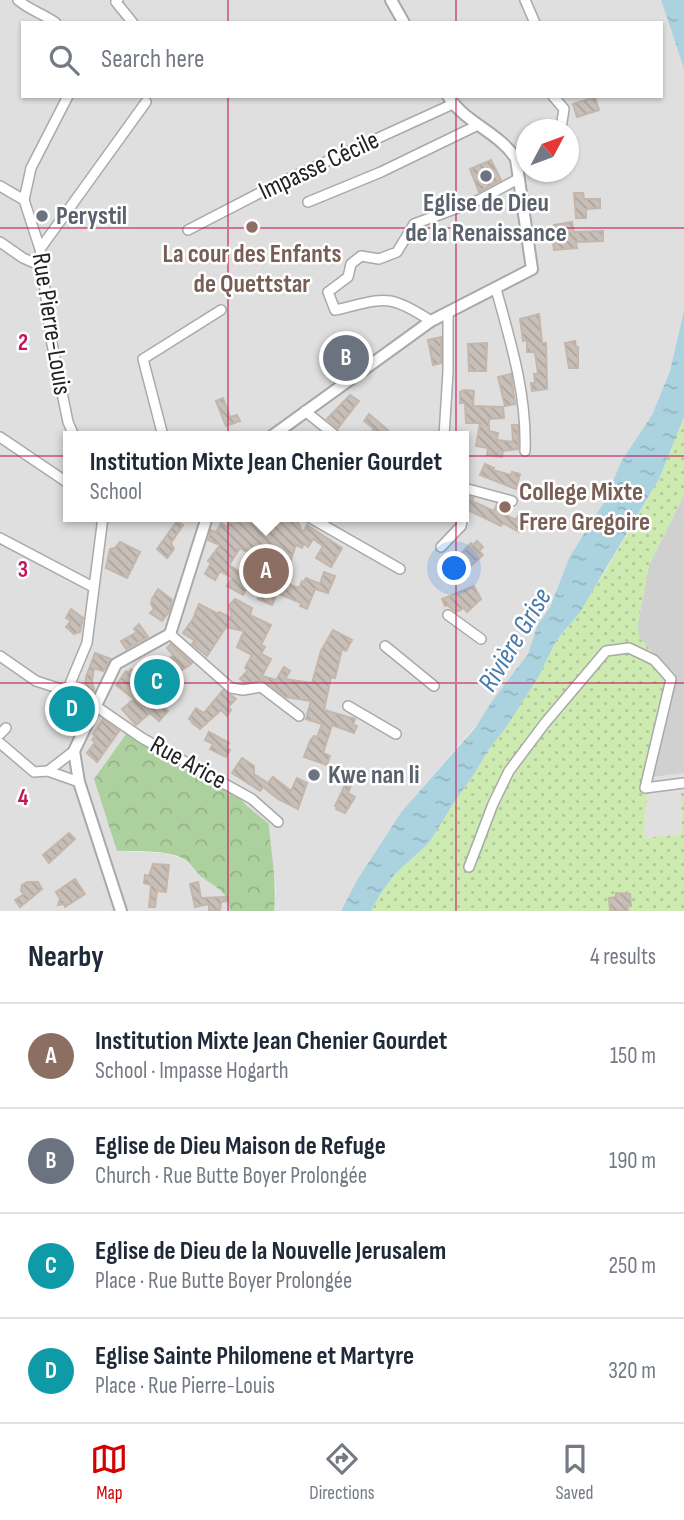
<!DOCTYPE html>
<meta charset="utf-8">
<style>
:root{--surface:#fff;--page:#f6f6f7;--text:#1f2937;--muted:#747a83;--line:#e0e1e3;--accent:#d40000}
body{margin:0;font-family:"Sofia Sans Condensed",sans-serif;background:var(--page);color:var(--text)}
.compass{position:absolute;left:516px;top:119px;width:63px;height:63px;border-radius:50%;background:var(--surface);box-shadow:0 2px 5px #0004;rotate:49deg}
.you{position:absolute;left:455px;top:569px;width:24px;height:24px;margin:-18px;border:5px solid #fff;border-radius:50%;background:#1a73e8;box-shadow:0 0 0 10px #1a73e833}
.badge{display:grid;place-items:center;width:46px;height:46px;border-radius:50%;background:var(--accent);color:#fff;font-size:23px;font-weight:700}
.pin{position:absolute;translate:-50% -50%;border:4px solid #fff;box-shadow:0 2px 7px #0006}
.popup{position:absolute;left:63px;top:431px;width:406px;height:91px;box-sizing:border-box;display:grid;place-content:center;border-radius:0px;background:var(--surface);filter:drop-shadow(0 2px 5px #0005);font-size:23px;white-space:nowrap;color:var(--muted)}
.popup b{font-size:26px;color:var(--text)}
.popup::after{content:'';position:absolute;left:50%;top:100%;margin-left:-14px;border:14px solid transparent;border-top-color:var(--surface)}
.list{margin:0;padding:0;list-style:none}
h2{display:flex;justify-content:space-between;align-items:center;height:91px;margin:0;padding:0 28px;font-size:30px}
h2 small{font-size:23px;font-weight:400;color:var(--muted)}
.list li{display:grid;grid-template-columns:46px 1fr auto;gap:21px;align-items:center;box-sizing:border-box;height:105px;padding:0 28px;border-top:2px solid var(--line)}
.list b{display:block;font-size:26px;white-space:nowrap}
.list p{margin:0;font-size:23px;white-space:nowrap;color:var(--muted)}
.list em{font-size:23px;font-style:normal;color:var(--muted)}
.icon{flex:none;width:38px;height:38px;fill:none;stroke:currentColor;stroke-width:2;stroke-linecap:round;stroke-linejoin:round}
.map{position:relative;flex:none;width:684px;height:911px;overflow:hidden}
.search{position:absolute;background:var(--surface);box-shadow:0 2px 5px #0004;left:21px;right:21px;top:21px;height:77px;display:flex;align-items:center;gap:18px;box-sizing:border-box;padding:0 24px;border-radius:0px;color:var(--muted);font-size:26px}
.sheet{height:511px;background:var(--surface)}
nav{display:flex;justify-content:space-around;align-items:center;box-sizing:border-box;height:98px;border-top:2px solid var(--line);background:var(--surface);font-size:19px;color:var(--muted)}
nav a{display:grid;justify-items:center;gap:4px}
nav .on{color:var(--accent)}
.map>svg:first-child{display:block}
.residential{fill:#e0dfdf;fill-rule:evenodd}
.religious{fill:#d0d0d0}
.grass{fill:url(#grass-dots)}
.forest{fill:url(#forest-crowns)}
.water{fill:url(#water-ripples)}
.building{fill:url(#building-back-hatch);stroke:#c4b6ab;stroke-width:2;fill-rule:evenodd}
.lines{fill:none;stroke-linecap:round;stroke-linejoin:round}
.minor-casing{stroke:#a9a9a9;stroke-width:12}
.tertiary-casing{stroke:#a9a9a9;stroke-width:14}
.minor{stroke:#fff;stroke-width:9}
.tertiary{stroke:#fff;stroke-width:10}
.grid{fill:none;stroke:#c2185b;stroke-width:2;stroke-opacity:0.55}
.worship-dot{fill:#6b7280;stroke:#fff;stroke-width:2.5}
.education-dot{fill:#8d6e63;stroke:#fff;stroke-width:2.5}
.labels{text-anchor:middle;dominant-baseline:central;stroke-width:5;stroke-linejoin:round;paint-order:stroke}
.street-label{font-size:26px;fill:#222;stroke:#fff}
.worship-label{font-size:26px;font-weight:bold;fill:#5b616d;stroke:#fff;text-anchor:start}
.education-label{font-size:26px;font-weight:bold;fill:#785e54;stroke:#fff}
.water-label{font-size:28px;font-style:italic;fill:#4a7aab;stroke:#fff}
.grid-label{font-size:23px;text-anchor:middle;font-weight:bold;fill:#c2185b;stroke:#fff;stroke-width:5;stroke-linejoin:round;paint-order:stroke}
</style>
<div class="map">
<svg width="684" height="911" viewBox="0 0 684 911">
<defs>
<pattern id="grass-dots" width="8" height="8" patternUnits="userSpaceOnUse" patternTransform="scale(1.75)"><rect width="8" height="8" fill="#cdebb0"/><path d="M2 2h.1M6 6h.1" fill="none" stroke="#b0c997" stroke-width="1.8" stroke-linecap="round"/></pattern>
<pattern id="forest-crowns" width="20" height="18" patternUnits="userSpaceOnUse" patternTransform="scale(1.75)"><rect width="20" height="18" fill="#add19e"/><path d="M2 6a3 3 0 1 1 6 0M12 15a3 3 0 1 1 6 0" fill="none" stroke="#95b388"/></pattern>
<pattern id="water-ripples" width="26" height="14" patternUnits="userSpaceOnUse" patternTransform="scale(1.75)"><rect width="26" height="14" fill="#aad3df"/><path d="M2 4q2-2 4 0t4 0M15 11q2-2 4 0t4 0" fill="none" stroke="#92b5bf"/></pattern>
<pattern id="building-back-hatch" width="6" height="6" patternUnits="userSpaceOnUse" patternTransform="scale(1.75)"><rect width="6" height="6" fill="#c7bfb8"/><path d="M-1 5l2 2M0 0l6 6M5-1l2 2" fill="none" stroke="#aba49e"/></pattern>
</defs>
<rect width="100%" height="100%" fill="#f2efe9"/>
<path class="residential" d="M0,0H661L684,69V310L670,371L652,415L622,460L604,502L566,565L550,607L537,626L528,654L492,701L479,722L402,811L357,880L341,911H274L276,889L273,873L269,824L246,805L236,794L117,851L164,853L184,859L203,878L222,890L228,900L230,911H0ZM23,23H661V96H23ZM526,130H568V172H526ZM68,436H464V517H68Z
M684,773V793L681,794L682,834L643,838L647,799L653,777Z"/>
<path class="religious" d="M684,495V773L653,777L676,674L651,651L638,636V623L649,565Z"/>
<path class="grass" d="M684,417V495L649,565L638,623L639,636L651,651L676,674L647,799L643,838L682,834L681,793H684V911H371L381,893L395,874L429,843L457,798L471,779L491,746L539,676L556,641L566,630L604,573L659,479Z"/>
<path class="forest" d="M127,733L236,794L246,805L269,824C271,853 277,882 274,911H230C226,889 219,890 203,878C196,873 191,863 184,859C166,849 137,852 117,851L94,779Z"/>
<path class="water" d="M661,0H684V69Z
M684,310V417L659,479L580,612L556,641L539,676L505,729L491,746L471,779L457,798L429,843L395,874L381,893L371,911H341L357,880L402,811L475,728L492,701L528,654L537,626L550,607L569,558L604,502L622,460L652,415L670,371Z"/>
<path class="building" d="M595,97L599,110L577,117L573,104Z
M491,160L501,180L479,192L470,169Z
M574,193H583L584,199H600V208L586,209V218H576Z
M572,222L574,232L603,231V241L576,242L577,248L554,250L553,242H557L554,225Z
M539,314L542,343H546L547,389L532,391L531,383H535L534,374H538L535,352H527V340L523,341L520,319Z
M441,337V363L433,365L428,340Z
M575,341L576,347H578V368H569L565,343Z
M487,343L486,371H469L468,344Z
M511,374L515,404L505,406L498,377Z
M464,390L474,391L473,406L503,407L504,418L489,419V431L498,433L497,440L513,442L512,425H518V449L503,451L502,457L487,455L488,448L476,446L480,423H466L465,403H460V392Z
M350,395L359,401L338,428L327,419Z
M223,398L230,417L237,415L240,421L226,426L216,401Z
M369,414L388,430L383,436H368L374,429L364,421Z
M485,464L494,468L493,470L511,475L512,472L520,474L516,489L480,475Z
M464,495L473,498L472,501L494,511L497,504L505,506L502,513L516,520L518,516L526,521L519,532L503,523L501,526L464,508Z
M240,517L264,530L275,517H289L296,519L303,532L307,525L342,548L331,567L316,558L323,546L313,539L308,547L304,544L302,548L296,545L283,582L299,588L302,581L304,582L306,578L320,584L324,572L335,576L328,593L315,589L307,609L300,606L301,603L277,593L272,605L258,599L269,572L277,576L284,555L278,551L279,548L273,545L243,595L227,586L232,578L220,571L215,580L205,574L211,563L208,561L220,545L208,540L211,530L216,532L221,523L227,527L232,519L237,522ZM240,548L256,558L247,576L229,565Z
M177,521L183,525L171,543L174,549L167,558L157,549Z
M477,541L483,547L479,551L483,555L471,566L465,561L455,570L450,566L471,543L473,545Z
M120,542L140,552L127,578L106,568L110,549L115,548Z
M474,586L481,599L467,612L464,608L456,612L447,605L445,606L442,599Z
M158,589L172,600L169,612L162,621L150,613L154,609L151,604L152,599Z
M235,599L252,608L250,615L271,625L261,645L265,647L261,654L271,659L262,676L276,680L284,667L290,671L285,679L312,683L321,651L333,630L352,640L346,651L342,649L335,678L331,677L324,710L355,719L353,725L357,726L354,733L332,725L323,753L330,756L327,765L304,757L310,741L314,736L317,737L322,724L306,719L311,701L286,697L263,680L245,683L240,679L248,670L245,668L252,655L237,647L244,631L226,627L207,656L192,644L195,641L183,633L193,619L199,604L218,614L219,612L232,618L229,605Z
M71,609L83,618L80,632L74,634L66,627L71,621L66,618Z
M139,624L148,637L126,649L121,641L137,632L134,629Z
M171,644L192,663L187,667L182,670L171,657L173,655L167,648Z
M95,653L111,659L103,671L94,668L92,681L94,691L92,696L80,690L85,691L86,677Z
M143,667L152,678L154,676L162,685L154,692V695L168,711L159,721L150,713L136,725L122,709L134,699L116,685L126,671L128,673L131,669L135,673Z
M223,690L236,699L228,707L231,710L227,716L221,710L200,729L192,723L193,722L189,719L196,708L204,713Z
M67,699L86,709L75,732L67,728L72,719L54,710L63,708Z
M103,719L119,731L97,762L87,753L95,742L92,740L95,736L93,734Z
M209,732L229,743L226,748L230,750L226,757L210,749L213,744L205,740Z
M242,758L254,766V774L268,783L273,777L291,791L297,778L307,783L298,809L278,799L263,787L260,791L232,773Z
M351,771L356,773L348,793L355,797L345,813L336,809L337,807L335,806L345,785L340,783L344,775L348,777Z
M69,833L75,839L49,863L43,855Z
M153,864L169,865L166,892L157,891L155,907H149L151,885L144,883L145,875L149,876Z
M75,879L85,894L65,907L64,904L58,905L60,899L56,892Z
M27,882H38L42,889L20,907L15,900L24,894L21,891L22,885Z
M198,882L201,898L227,897V901L221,902L220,910H209V904L195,907L190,884Z
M616,893L630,894L631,906H627L628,911H610L609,898L616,897Z"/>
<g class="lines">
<g class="minor-casing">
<path id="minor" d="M18,0C29,10 44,14 56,23
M118,0L116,2L133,23
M525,0L535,23
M68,96L31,168L24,200L40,249L51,339L68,422L74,436
M553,96L564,109L561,128L559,130
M516,159L526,152
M0,186L24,200
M308,202L381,172L478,125
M188,230L277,184L453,104
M0,242L23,258L41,266
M40,249L146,102
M496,289C511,343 527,395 525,451
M431,321C387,292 384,299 335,310L328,292L348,277L351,264L361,256L379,259L397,252L414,224L479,200L518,179
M305,411L336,436
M163,436L143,359L221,310
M444,436L448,372V313
M0,437L68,483
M464,488L512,501
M103,517L87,643L67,691L97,707L142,738L252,799L278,822
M309,517L400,569
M0,538L93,587
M441,547L461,526L462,520L459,517
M448,615L481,639
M170,634L231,688L243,690L261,687L299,716
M385,646L434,686
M0,656L36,681L67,691
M348,706L396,734
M0,734L6,728
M0,743L34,772L48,771L74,751
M48,771L79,782
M469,867L493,804L509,771L545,723L606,651L629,648L654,660L671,679L645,788L684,783"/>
</g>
<g class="tertiary-casing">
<path id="tertiary" d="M391,0L404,23
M272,436L431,321L532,269L516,159C499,132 465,123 448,96
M121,911L79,782L74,751L116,664L170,634L207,517"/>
</g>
<use href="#minor" class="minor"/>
<use href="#tertiary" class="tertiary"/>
</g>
<path class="grid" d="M228,0V23M456,0V23M228,96V911M456,96V911M0,228H684M0,456H684M0,683H684"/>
<g class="worship-dot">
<circle cx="486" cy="176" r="7"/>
<circle cx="42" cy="216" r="7"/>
<circle cx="314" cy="775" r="7"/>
</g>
<g class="education-dot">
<circle cx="252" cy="227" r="7"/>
<circle cx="505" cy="507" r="7"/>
</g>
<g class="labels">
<g class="street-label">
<text transform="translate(319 166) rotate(-25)">Impasse Cécile</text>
<text transform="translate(51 324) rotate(81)">Rue Pierre-Louis</text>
<text transform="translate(188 763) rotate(29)">Rue Arice</text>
</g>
<g class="worship-label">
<text x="486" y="203" text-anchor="middle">Eglise de Dieu<tspan x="486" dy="30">de la Renaissance</tspan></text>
<text x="56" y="216">Perystil</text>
<text x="328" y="775">Kwe nan li</text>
</g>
<g class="education-label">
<text x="252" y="254">La cour des Enfants<tspan x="252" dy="30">de Quettstar</tspan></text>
<text x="519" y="492" text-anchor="start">College Mixte<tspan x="519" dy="30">Frere Gregoire</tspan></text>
</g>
<g class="water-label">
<text transform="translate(515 640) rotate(-59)">Rivière Grise</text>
</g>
</g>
<g class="grid-label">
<text x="23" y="350">2</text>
<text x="23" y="577">3</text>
<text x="23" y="805">4</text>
</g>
</svg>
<svg class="compass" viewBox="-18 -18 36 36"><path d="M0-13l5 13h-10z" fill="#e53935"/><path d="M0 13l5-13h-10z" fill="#747a83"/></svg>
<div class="you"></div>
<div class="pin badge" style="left:266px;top:571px;background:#8d6e63">A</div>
<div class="popup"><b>Institution Mixte Jean Chenier Gourdet</b>School</div>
<div class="pin badge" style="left:346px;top:358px;background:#6b7280">B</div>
<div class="pin badge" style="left:157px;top:682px;background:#0f9aa8">C</div>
<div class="pin badge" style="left:72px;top:709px;background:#0f9aa8">D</div>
<div class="search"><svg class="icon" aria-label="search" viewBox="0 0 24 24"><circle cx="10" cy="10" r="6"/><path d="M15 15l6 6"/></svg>Search here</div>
</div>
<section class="sheet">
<h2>Nearby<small>4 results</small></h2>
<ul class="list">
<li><span class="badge" style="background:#8d6e63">A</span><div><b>Institution Mixte Jean Chenier Gourdet</b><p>School · Impasse Hogarth</p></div><em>150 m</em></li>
<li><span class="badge" style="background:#6b7280">B</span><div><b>Eglise de Dieu Maison de Refuge</b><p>Church · Rue Butte Boyer Prolongée</p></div><em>190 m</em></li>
<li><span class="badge" style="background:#0f9aa8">C</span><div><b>Eglise de Dieu de la Nouvelle Jerusalem</b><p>Place · Rue Butte Boyer Prolongée</p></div><em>250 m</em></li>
<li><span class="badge" style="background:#0f9aa8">D</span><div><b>Eglise Sainte Philomene et Martyre</b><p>Place · Rue Pierre-Louis</p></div><em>320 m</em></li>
</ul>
</section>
<nav>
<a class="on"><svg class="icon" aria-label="map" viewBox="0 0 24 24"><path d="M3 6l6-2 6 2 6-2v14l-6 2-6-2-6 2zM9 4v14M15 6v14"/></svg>Map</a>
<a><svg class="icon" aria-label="directions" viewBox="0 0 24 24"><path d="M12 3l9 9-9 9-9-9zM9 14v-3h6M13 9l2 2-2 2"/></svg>Directions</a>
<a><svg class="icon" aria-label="saved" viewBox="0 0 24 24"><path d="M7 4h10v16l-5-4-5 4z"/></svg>Saved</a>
</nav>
